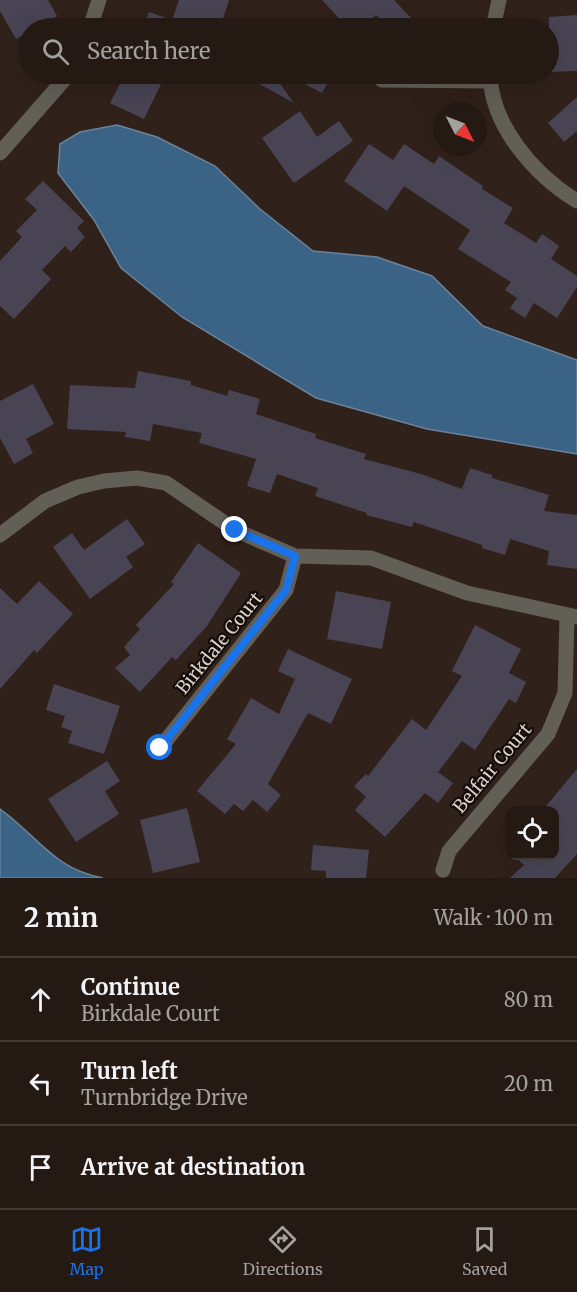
<!DOCTYPE html>
<meta charset="utf-8">
<style>
:root{--surface:#251914;--page:#2d221d;--text:#f1f3f6;--muted:#a3a0a0;--line:#423834;--accent:#1a73e8}
body{margin:0;font-family:Merriweather,serif;background:var(--page);color:var(--text)}
.controls{position:absolute;right:18px;bottom:18px;display:grid;overflow:hidden;border-radius:12px;box-shadow:0 6px 24px #0002}
.controls button{width:54px;height:54px;display:grid;place-items:center;padding:0;border:0;border-bottom:2px solid var(--line);background:var(--surface);color:var(--text);font:30px sans-serif}
.compass{position:absolute;left:433px;top:102px;width:54px;height:54px;border-radius:50%;background:var(--surface);box-shadow:0 6px 24px #0002;rotate:132deg}
.stop{position:absolute;width:18px;height:18px;margin:-14px;border:4px solid #1a73e8;border-radius:50%;background:#fff}
.stop.end{background:#1a73e8;border-color:#fff;box-shadow:0 2px 6px #0008}
.list{margin:0;padding:0;list-style:none}
h2{display:flex;justify-content:space-between;align-items:center;height:78px;margin:0;padding:0 24px;font-size:26px}
h2 small{font-size:20px;font-weight:400;color:var(--muted)}
.list li{display:grid;grid-template-columns:39px 1fr auto;gap:18px;align-items:center;box-sizing:border-box;height:84px;padding:0 24px;border-top:2px solid var(--line)}
.list b{display:block;font-size:22px;white-space:nowrap}
.list p{margin:0;font-size:20px;white-space:nowrap;color:var(--muted)}
.list em{font-size:20px;font-style:normal;color:var(--muted)}
.icon{flex:none;width:33px;height:33px;fill:none;stroke:currentColor;stroke-width:2;stroke-linecap:round;stroke-linejoin:round}
.map{position:relative;flex:none;width:577px;height:878px;overflow:hidden}
.search{position:absolute;background:var(--surface);box-shadow:0 6px 24px #0002;left:18px;right:18px;top:18px;height:66px;display:flex;align-items:center;gap:15px;box-sizing:border-box;padding:0 21px;border-radius:33px;color:var(--muted);font-size:22px}
.sheet{height:330px;background:var(--surface)}
nav{display:flex;justify-content:space-around;align-items:center;box-sizing:border-box;height:84px;border-top:2px solid var(--line);background:var(--surface);font-size:16px;color:var(--muted)}
nav a{display:grid;justify-items:center;gap:3px}
nav .on{color:var(--accent)}
.map>svg:first-child{display:block}
.water{fill:#3b6386;stroke:#6b839a;stroke-width:1.5}
.building{fill:#484454}
.lines{fill:none;stroke-linecap:round;stroke-linejoin:round}
.minor{stroke:#625f57;stroke-width:15}
.route{stroke:#1a73e8;stroke-width:8}
.labels{text-anchor:middle;dominant-baseline:central;stroke-width:4.5;stroke-linejoin:round;paint-order:stroke}
.street-label{font-size:18px;fill:#dacfca;stroke:#140d0a}
</style>
<div class="map">
<svg width="577" height="878" viewBox="0 0 577 878">
<rect width="100%" height="100%" fill="#31211b"/>
<path class="water" d="M117,125L157,137L215,166L260,209L313,251L377,257L432,276L483,326L577,360V454L427,429L316,398L182,317L121,268L94,220L58,173L60,144L80,132Z
M0,809C38,836 53,869 103,878H0Z"/>
<path class="building" d="M0,0H48L57,16L35,28H28V32L16,39L0,11Z
M179,0H229L220,28H144L149,12L172,20Z
M322,0H394L412,19L402,28H389L376,15L362,28H348Z
M577,15V71L549,72V17Z
M125,74H166L144,119L110,103Z
M241,74H273L294,103Z
M286,74H332L322,93Z
M577,97V131L564,142L548,123Z
M300,111L317,137L339,121L353,141L294,183L262,138Z
M369,144L393,160L404,144L434,164L439,156L483,186L482,189L513,208L504,223L536,243L542,234L559,246L551,259L577,276V287L557,318L534,303L525,318L510,308L517,298L505,290L511,282L458,249L470,230L404,186L387,211L344,181Z
M43,181L84,221L77,228L85,237L71,252L65,246L42,270L51,279L14,319L0,306V261L22,237L16,231L37,210L25,199Z
M138,371L191,381V385L227,396L229,390L260,399L256,414L316,434L315,438L366,454L364,459L421,474L462,489L470,468L492,475V478L549,495L544,511L577,515V569L547,565L549,551L510,539L505,555L482,548V545L414,522L412,527L366,515L367,513L315,496L318,488L277,474L270,493L247,486L256,459L199,443L202,433L153,424L150,441L125,437L126,432L67,429L70,385L135,388Z
M33,384L54,424L26,439L33,453L14,464L0,438V401Z
M127,519L145,544L126,557L133,567L90,599L53,547L72,533L84,550Z
M198,543L241,573L207,626L176,660L172,657L140,692L115,668L130,655L124,647L140,629L136,625L174,584L171,582Z
M39,581L73,614L37,653L34,650L0,689V588L17,604Z
M336,591L391,602L382,649L327,639Z
M475,625L521,649L509,673L526,682L516,703L509,699L475,750L462,741L438,772L453,783L438,803L425,793L385,837L355,810L366,797L354,786L366,774L368,776L412,719L426,730L462,676L452,671Z
M288,649L352,679L331,724L308,713L268,784L281,795L267,812L253,800L243,811L234,804L225,814L197,791L236,744L227,739L251,698L279,714L295,679L278,671Z
M54,684L120,706L104,754L68,743L72,731L61,727L65,716L46,710Z
M107,761L120,781L105,791L119,814L76,842L48,799Z
M577,769V854L555,878H510L524,865L513,855H555V810L546,806Z
M187,808L200,862L153,873L140,820Z
M313,845L369,850L366,878H326V871L311,870Z"/>
<g class="lines">
<path class="minor" d="M90,28L99,0
M493,28L499,0
M490,74C491,125 534,175 577,201
M382,80L490,81
M0,153L69,74
M0,535L45,501L78,487L104,481L137,478L166,483L235,530L295,556L371,558L467,593L577,617
M160,748L286,590L295,556
M443,870L449,851L548,734L565,693L567,616"/>
</g>
<g class="lines">
<path class="route" d="M160,748L286,590L295,556L235,530"/>
</g>
<g class="labels">
<g class="street-label">
<text transform="translate(219 643) rotate(-51)">Birkdale Court</text>
<text transform="translate(492 768) rotate(-50)">Belfair Court</text>
</g>
</g>
</svg>
<div class="controls">
<button><svg class="icon" aria-label="locate" viewBox="0 0 24 24"><circle cx="12" cy="12" r="6"/><path d="M12 2v4M12 18v4M2 12h4M18 12h4"/></svg></button>
</div>
<svg class="compass" viewBox="-18 -18 36 36"><path d="M0-13l5 13h-10z" fill="#e53935"/><path d="M0 13l5-13h-10z" fill="#a3a0a0"/></svg>
<div class="stop" style="left:160px;top:748px"></div>
<div class="stop end" style="left:235px;top:530px"></div>
<div class="search"><svg class="icon" aria-label="search" viewBox="0 0 24 24"><circle cx="10" cy="10" r="6"/><path d="M15 15l6 6"/></svg>Search here</div>
</div>
<section class="sheet">
<h2>2 min<small>Walk · 100 m</small></h2>
<ul class="list">
<li><svg class="icon" aria-label="ahead" viewBox="0 0 24 24"><path d="M12 20V5M6 11l6-6 6 6"/></svg><div><b>Continue</b><p>Birkdale Court</p></div><em>80 m</em></li>
<li><svg class="icon" aria-label="left" viewBox="0 0 24 24"><path d="M17 20v-9H6M10 6l-5 5 5 5"/></svg><div><b>Turn left</b><p>Turnbridge Drive</p></div><em>20 m</em></li>
<li><svg class="icon" aria-label="arrive" viewBox="0 0 24 24"><path d="M6 21V4h12l-3 4 3 4H6"/></svg><div><b>Arrive at destination</b></div></li>
</ul>
</section>
<nav>
<a class="on"><svg class="icon" aria-label="map" viewBox="0 0 24 24"><path d="M3 6l6-2 6 2 6-2v14l-6 2-6-2-6 2zM9 4v14M15 6v14"/></svg>Map</a>
<a><svg class="icon" aria-label="directions" viewBox="0 0 24 24"><path d="M12 3l9 9-9 9-9-9zM9 14v-3h6M13 9l2 2-2 2"/></svg>Directions</a>
<a><svg class="icon" aria-label="saved" viewBox="0 0 24 24"><path d="M7 4h10v16l-5-4-5 4z"/></svg>Saved</a>
</nav>
